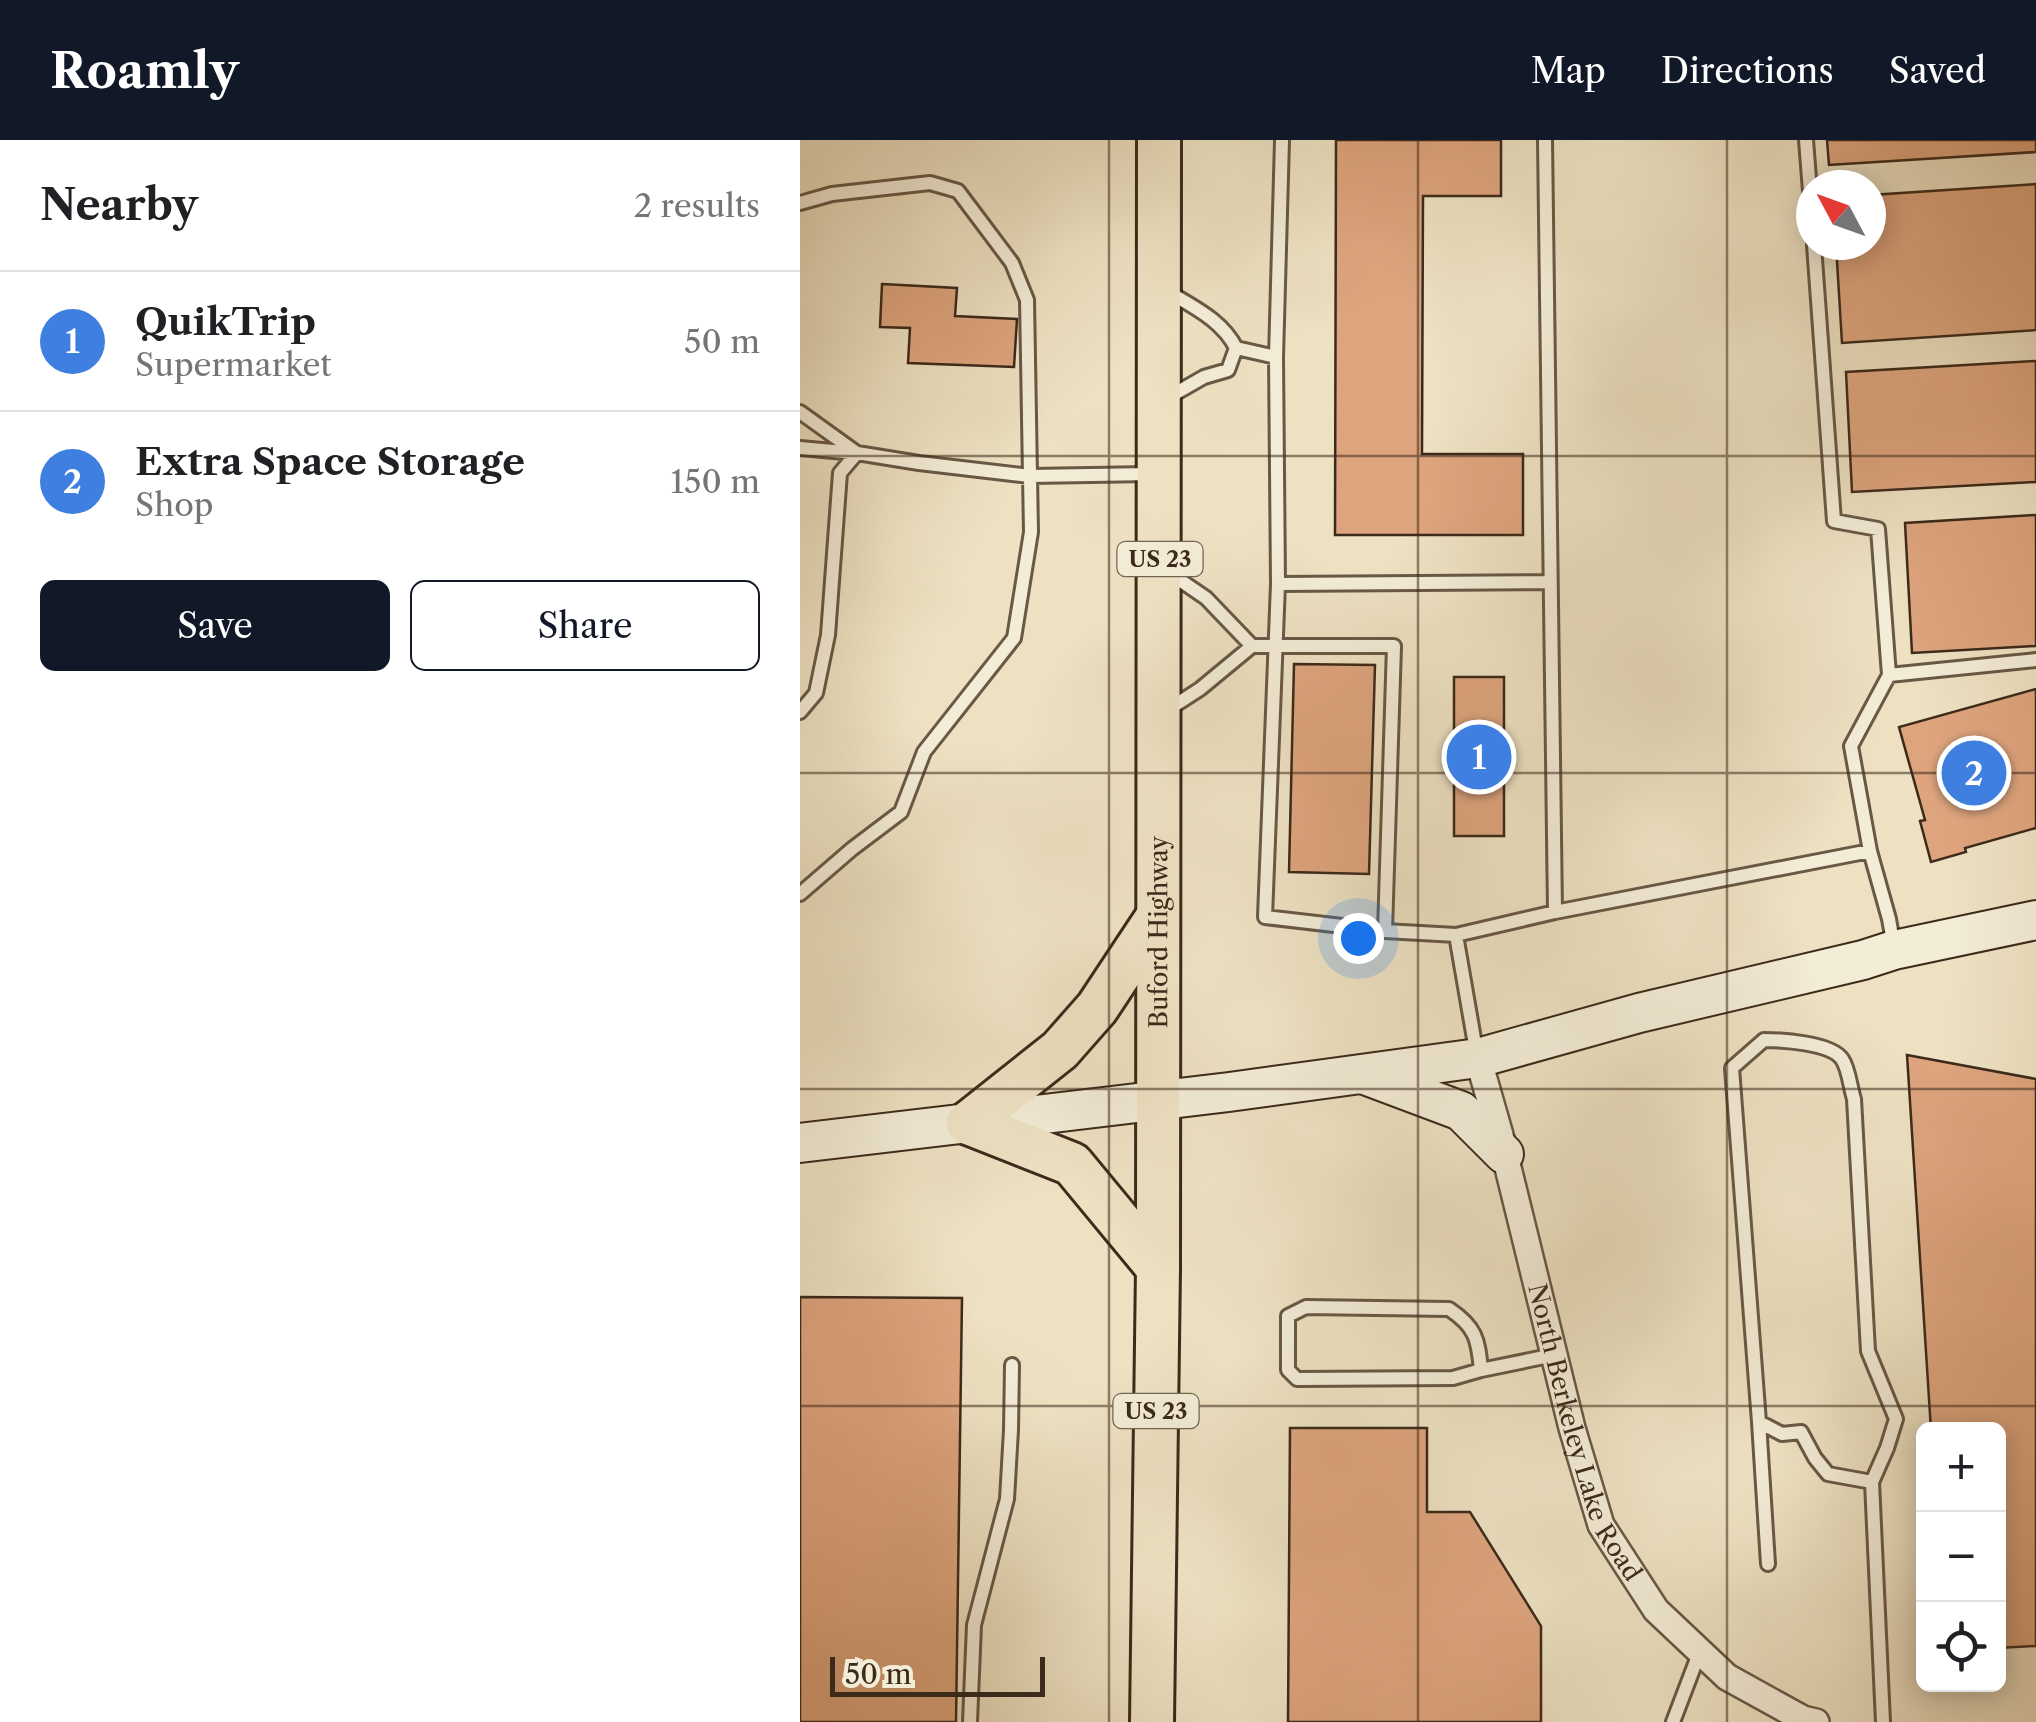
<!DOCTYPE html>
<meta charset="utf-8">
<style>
:root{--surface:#fff;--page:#f6f6f6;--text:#202124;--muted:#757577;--line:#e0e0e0;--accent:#111827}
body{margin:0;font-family:"Libre Caslon Text",serif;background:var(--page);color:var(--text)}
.controls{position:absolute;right:30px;bottom:30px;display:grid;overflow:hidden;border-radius:15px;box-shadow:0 5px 25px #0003}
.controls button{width:90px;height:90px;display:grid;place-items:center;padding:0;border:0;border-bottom:2px solid var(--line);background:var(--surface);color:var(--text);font:50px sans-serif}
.compass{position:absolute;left:996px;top:30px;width:90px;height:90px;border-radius:50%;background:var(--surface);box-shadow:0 5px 25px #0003;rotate:311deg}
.scale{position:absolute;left:30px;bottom:25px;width:215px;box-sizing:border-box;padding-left:10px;border:5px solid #3c2a1b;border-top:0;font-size:28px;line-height:35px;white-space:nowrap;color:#3c2a1b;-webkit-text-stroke:8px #f3ecd7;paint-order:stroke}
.you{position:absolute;left:558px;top:798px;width:35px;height:35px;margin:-25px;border:8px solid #fff;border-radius:50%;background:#1a73e8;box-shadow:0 0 0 15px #1a73e833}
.badge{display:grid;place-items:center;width:65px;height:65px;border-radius:50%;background:var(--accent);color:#fff;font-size:32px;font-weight:700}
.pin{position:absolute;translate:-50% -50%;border:5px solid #fff;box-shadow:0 2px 10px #0006}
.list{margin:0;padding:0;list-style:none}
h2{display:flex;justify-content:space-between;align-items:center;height:130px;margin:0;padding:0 40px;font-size:42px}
h2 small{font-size:32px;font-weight:400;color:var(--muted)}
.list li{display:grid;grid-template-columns:65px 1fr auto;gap:30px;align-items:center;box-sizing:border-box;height:140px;padding:0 40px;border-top:2px solid var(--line)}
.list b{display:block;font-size:38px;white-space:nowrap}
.list p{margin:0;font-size:32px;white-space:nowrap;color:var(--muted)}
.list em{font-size:32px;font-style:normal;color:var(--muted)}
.actions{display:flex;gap:20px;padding:30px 40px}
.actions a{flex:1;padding:22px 0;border:2px solid var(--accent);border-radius:15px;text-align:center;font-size:35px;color:var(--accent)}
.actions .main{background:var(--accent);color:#fff}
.icon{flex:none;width:55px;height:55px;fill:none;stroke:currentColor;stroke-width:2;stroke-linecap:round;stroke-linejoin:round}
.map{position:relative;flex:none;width:1236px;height:1582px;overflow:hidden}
header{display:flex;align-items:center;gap:60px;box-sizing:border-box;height:140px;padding:0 50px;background:var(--accent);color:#fff}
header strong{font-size:48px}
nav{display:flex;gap:55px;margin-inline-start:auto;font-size:35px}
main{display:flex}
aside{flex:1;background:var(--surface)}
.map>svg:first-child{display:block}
.building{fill:#dda47e;stroke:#3c2a1b;stroke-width:2.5}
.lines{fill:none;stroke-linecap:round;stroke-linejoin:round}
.lane-casing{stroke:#685845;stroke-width:18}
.street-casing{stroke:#685845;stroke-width:30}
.secondary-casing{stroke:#3c2a1b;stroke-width:42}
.primary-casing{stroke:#3c2a1b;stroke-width:48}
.lane{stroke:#f3ecd7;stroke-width:12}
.street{stroke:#f3ecd7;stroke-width:25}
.secondary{stroke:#f3ecd7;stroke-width:38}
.primary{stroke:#ede1c2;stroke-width:42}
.grid{fill:none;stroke:#3c2a1b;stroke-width:2.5;stroke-opacity:0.55}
.labels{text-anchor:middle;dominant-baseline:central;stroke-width:8;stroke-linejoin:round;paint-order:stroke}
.shield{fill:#f3ecd7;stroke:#736453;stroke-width:2.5}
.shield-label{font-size:22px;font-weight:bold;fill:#3c2a1b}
.street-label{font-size:25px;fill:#3c2a1b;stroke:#f3ecd7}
</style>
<header>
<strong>Roamly</strong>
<nav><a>Map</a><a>Directions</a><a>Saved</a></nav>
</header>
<main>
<aside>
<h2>Nearby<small>2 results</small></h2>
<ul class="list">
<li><span class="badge" style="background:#3f7fe0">1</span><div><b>QuikTrip</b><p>Supermarket</p></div><em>50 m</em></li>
<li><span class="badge" style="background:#3f7fe0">2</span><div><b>Extra Space Storage</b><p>Shop</p></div><em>150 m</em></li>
</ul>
<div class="actions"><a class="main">Save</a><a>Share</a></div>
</aside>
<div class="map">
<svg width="1236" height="1582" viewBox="0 0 1236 1582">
<rect width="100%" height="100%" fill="#ede1c2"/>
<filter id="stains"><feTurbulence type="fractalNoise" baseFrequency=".002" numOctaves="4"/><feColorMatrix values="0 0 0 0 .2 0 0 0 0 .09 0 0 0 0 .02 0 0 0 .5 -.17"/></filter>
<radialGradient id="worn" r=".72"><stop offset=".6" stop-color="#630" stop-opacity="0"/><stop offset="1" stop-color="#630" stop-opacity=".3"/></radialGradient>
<path class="building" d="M536,0H701V56H623L622,314H723V395H535Z
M1027,0H1236V12L1029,25Z
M1236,44V190L1042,203L1036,105H1071V55Z
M82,144L157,148L155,176L217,179L214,227L108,223L110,188L80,187Z
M1236,221V342L1052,352L1046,232Z
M1236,375V506L1112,513L1105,383Z
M494,524L575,525L569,734L489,732Z
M654,537H704V696H654Z
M1236,549V688L1165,708L1166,712L1131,722L1120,681L1125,680L1099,587Z
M1107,915L1236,939V1506L1198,1508V1290H1131Z
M0,1157L162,1158L156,1582H0Z
M490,1288H627V1372H670L741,1486V1582H488Z"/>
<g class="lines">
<g class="lane-casing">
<path id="lane" d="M482,0L476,217L478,444L465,777L585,791L656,795L755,772L745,0
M1006,0L1011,64
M0,63L32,54L130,43L158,51L212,123L227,160L230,336L119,323L57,313L40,333L28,495L16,553L0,572
M1014,105L1034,381L1078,389L1089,535L1051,606L1070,711L1089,779L1094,807
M367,151C393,167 422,180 436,208L428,230L404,237L369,257
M436,208L476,217
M0,272L57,313
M0,308L55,313
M368,432L406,458L452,506
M478,444L749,442
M1089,535L1236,520
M366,571L400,549L452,506H594L585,791
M0,754L52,709L101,672L124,612L214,498L231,392L230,336L351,334
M755,772L1070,711
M656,795L677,916
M681,1230C678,1199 676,1187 649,1169L506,1167L488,1176V1230L497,1239L653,1238L681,1230L754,1215
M959,1282L968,1424
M1072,1342L1028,1334L1015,1318L1001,1292L982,1294L959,1282L932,928L964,900C982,900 1031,903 1042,919C1049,929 1050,947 1054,959L1068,1211L1096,1279L1087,1308L1072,1342L1083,1582
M170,1582L174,1485L207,1359L211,1290L212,1225
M873,1582L900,1511"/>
</g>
<g class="street-casing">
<g id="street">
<path id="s1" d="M678,918L700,995L772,1288L801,1385L856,1470L927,1537L1003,1579L1016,1582"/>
</g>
</g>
<g class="secondary-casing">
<path id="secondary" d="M565,935L661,971L704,1014
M0,1003L429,952L678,918L839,873L1063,820L1094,810L1236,780"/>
</g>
<g class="primary-casing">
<g id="primary">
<path d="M168,983L260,910L297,868L358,776"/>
<path d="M168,983L272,1024L358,1128"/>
<path id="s2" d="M352,1582L358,1128L359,0"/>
</g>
</g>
<use href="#lane" class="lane"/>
<use href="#street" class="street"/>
<use href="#secondary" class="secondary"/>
<use href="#primary" class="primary"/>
</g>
<path class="grid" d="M309,0V1582M618,0V1582M927,0V1582M0,316H1236M0,633H1236M0,949H1236M0,1266H1236"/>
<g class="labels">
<g class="shield">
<rect x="317.5" y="402" width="85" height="34" rx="8"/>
<rect x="313.5" y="1254" width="85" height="34" rx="8"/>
</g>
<g class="shield-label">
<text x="360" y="419">US 23</text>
<text x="356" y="1271">US 23</text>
</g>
<g class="street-label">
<text stroke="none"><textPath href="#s2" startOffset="790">Buford Highway</textPath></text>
<text stroke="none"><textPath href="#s1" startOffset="390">North Berkeley Lake Road</textPath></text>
</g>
</g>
<rect width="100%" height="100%" filter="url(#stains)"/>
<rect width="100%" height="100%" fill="url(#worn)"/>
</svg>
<div class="controls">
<button>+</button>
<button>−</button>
<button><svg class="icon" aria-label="locate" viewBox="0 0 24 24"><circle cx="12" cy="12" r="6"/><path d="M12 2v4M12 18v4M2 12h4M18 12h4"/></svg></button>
</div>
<svg class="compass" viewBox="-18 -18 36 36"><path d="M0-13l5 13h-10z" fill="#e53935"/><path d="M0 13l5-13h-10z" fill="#757577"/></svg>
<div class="scale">50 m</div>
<div class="you"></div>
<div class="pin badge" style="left:679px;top:617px;background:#3f7fe0">1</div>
<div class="pin badge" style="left:1174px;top:633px;background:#3f7fe0">2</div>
</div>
</main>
